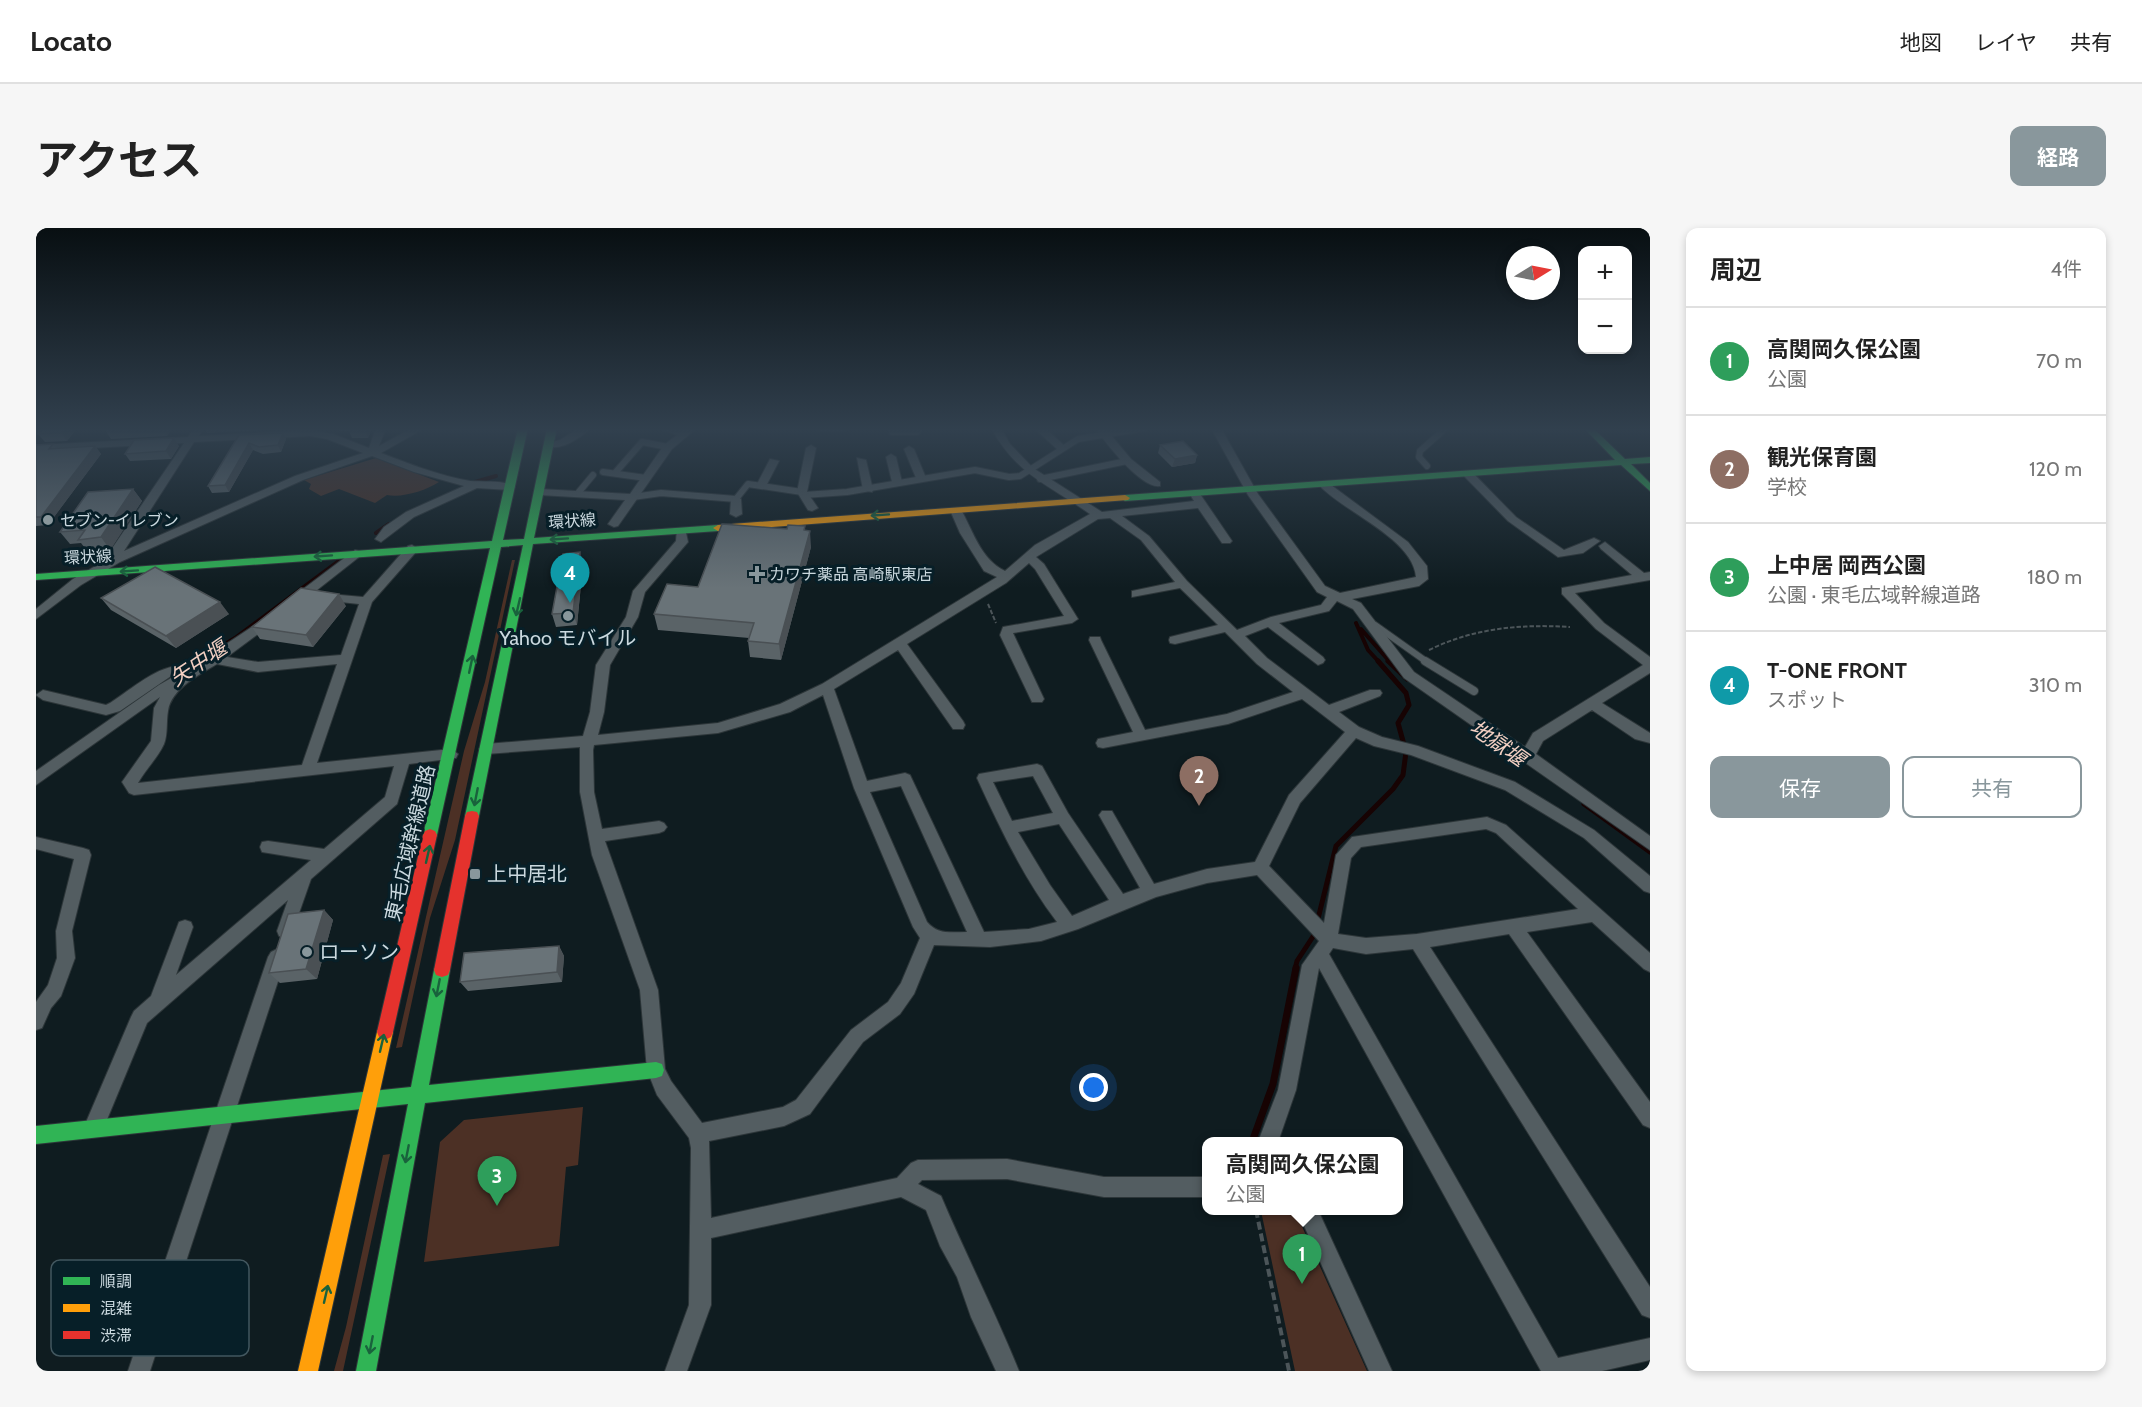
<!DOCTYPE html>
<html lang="ja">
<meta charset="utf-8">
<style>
:root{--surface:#fff;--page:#f6f6f6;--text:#222;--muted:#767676;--line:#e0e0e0;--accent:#89979c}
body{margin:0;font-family:Cabin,"Noto Sans JP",sans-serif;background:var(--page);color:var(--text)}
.controls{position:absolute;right:18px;top:18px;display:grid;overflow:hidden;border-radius:12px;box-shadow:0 3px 9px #0003}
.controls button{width:54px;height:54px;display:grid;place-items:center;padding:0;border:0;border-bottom:2px solid var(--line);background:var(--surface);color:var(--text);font:30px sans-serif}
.compass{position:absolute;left:1470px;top:18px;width:54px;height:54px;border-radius:50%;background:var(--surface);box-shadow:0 3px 9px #0003;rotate:80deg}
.you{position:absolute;left:1058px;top:860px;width:21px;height:21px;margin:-15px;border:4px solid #fff;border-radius:50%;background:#1a73e8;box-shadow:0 0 0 9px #1a73e833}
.badge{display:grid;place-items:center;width:39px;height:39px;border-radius:50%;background:var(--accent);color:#fff;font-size:20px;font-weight:700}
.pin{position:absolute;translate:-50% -50px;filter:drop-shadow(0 2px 3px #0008)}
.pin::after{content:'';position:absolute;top:32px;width:21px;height:18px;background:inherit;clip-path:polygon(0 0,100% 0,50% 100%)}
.popup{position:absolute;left:1166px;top:909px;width:201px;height:78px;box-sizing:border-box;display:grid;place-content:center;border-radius:12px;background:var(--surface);filter:drop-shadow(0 2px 4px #0005);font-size:20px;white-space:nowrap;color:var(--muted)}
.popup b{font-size:22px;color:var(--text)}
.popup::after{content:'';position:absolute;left:50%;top:100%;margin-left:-12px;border:12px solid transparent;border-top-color:var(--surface)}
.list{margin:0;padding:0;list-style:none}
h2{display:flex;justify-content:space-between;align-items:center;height:78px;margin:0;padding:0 24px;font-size:26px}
h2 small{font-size:20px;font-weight:400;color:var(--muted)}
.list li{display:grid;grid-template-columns:39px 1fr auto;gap:18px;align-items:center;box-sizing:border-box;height:108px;padding:0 24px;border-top:2px solid var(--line)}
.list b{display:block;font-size:22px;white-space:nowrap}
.list p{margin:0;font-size:20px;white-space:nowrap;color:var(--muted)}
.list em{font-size:20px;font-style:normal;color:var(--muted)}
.actions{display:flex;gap:12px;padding:18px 24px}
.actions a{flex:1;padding:14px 0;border:2px solid var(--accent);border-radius:12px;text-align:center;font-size:21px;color:var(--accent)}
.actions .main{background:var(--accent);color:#fff}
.map{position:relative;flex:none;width:1614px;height:1143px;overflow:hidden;border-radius:12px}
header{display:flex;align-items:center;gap:36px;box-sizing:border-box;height:84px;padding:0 30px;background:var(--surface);border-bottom:2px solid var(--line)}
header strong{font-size:28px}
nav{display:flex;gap:33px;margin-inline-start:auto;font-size:21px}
.intro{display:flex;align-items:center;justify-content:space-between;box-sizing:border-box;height:144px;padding:0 36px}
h1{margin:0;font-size:42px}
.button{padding:15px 27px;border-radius:12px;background:var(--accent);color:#fff;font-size:21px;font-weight:700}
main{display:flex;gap:36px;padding:0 36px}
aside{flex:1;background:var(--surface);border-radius:12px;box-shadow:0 3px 9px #0003}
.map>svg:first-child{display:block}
.green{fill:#4c3025}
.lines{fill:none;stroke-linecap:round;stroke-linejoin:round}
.stream-far2{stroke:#170303;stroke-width:4}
.stream-far1{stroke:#170303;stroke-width:5}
.stream{stroke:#170303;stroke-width:7}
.lane-far1-casing{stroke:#2d3639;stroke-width:8}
.lane-casing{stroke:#2d3639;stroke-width:10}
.street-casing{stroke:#2d3639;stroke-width:2}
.fast-casing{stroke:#2d3639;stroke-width:2}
.slow-casing{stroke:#2d3639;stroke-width:2}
.jam-casing{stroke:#2d3639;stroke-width:2}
.path-far1{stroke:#4c5559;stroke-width:2;stroke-dasharray:4.5 2;stroke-linecap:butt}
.path{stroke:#4c5559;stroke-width:4;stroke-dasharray:8 4;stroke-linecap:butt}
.lane-far1{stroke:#535d61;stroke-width:6}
.lane{stroke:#535d61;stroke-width:8}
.street{fill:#535d61;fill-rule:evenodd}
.fast{fill:#30b455;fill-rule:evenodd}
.slow{fill:#ff9f0a;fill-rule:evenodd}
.jam{fill:#e5322d;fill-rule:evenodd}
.wall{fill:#5a6367}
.shaded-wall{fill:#4a5054}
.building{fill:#697378;stroke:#4a5054;stroke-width:1.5}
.oneway{stroke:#19623c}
.poi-dot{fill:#89979c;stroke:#071f28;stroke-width:2}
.labels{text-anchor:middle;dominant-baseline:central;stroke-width:6;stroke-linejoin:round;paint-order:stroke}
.far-poi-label{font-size:16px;fill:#cbd9df;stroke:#071f28;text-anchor:start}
.far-street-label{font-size:16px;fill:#cbd9df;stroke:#071f28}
.poi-label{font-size:20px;fill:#cbd9df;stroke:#071f28;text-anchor:start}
.street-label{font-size:20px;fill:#cbd9df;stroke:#071f28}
.water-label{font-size:21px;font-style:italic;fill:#f3d0c3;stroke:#071f28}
.key{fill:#071f28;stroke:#42575f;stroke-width:1.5}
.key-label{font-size:16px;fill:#cbd9df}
</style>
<header>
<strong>Locato</strong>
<nav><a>地図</a><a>レイヤ</a><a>共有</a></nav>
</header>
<div class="intro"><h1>アクセス</h1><a class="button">経路</a></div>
<main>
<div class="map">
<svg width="1614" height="1143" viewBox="0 0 1614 1143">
<rect width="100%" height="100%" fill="#0f1c20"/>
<path class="green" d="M340,230L403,254C389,263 366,270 351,267L339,275L303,261L285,268L273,261L275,256L268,252Z
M476,332H479L419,612L394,690L366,819L360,820L428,523L449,454Z
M547,879L542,937L530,939L523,1018L388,1034L404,914L428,892Z
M354,926L307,1143H298L310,1099L347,927Z
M1225,983H1259L1331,1143H1259Z"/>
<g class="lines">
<path class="stream-far2" d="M439,254L460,248
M340,305L353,296
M1320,395L1332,422L1343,434
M1325,401L1354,434
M160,434L199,410L308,329"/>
<path class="stream-far1" d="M1352,433L1371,451
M136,450L163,433
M1548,576L1614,624
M1259,741L1261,733L1278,707L1300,618L1357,561L1367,547L1370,524L1362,495L1373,477L1370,465L1342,433"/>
<path class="stream" d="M1216,914L1237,856L1260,740"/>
<g class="lane-far1-casing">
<path id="lane-far1" d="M856,204H881L884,200
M1391,238L1383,229L1384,223L1410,200
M567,244L610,250
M579,245L606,214L632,219
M1004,251L1091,233
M542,265L557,247
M768,267L811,264L939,242L973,249L984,248L1042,211L1109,200
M597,269L625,265L700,271L712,256L766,264
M1339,397L1391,434"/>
</g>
<g class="lane-casing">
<path id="lane" d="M1389,433L1438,463"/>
</g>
<g class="street-casing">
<path id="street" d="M158,200H168L163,208L274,202L297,206L333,220L340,200H350L343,218L376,200H389L345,225C374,236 404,248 434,253C447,254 470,252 479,259L474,262L441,260L378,289L345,314L339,311L348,299L370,284L428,258L378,244L336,228L267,252L84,334L45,357L0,391V381L37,351L75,329L77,319L148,215L0,223V217L152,209ZM274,208L291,211L327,225L259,248L88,323L158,214Z
M543,200H555C544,210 522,226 508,216L524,212Z
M621,200H661L636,221L582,298L578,299L572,296L589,272L504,267L499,264L504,261L594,266L628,217L641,207Z
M776,200H816C808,205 784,205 776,200Z
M955,200H965L974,216L997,240L1066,284L1158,273L1155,268L1156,266H1164L1196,313L1194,315H1186L1162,280L1086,288L1113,308L1151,353L1201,402L1235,389L1285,377L1291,369L1281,364L1212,267L1175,200H1185L1222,266L1289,358L1304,365L1380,349C1377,310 1307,284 1282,256L1291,254L1372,314L1391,338L1392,351L1383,358L1316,371L1325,375L1378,444L1489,519L1497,505L1607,437L1560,401L1526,366V360L1596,347L1565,321L1563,318L1569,314L1608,345L1614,344V352L1539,365L1568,395L1614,429V445L1566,475L1614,505V515L1599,511L1556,482L1507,513L1500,526L1614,608V622L1368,450L1317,381L1301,373L1293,383L1243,395L1287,429L1289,432L1287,435L1282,437L1232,399L1209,408L1231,430L1293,477L1334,462H1344L1346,465L1344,468L1303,484L1323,499L1346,509L1382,518L1479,554L1558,602L1614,648V665L1608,663L1548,610L1469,562L1375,527L1338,518L1320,510L1264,575L1233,638L1288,695L1300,627L1316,609L1451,589L1470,597L1614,725V744L1608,741L1556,694L1491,704L1614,874V900L1607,897L1473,706L1394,719L1614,1059V1090L1606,1087L1377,721L1330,726L1297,720L1293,726L1522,1130L1614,1110V1132L1566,1143H1505L1283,740L1260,862L1242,914H1222L1242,862L1266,737L1283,713L1221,647L1171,655L1120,669L1042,701L1005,713L954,719L898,717L878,766L864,786L827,814L774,886L748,898L673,913L675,990L861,950L875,935L882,932L971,931L1068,949H1170V969H1068L971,951L886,952L882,956L905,968C930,1027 959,1084 983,1143H960L935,1089L921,1049L904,1018L890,982L865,969L675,1010V1077L651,1143H629L653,1077L655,920L653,910L621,867L611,842L604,762L556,627L544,564V519L450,526L443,521L450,516L547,508L554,484L560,437L590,389L597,363L640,313L641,300H649L652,314L609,364L602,389L574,437L568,484L562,507L682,495L744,476L786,456L961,349L948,343L924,305L914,282L916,280H924C937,302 944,331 969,343L999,317L1054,286C1012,256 982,248 955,200ZM1074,290L1105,312L1139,354L1096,363V369L1144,360L1182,397L1134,409L1133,412L1134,415L1139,416L1189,404L1221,436L1257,464L1191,486L1109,502L1065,412L1064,409H1054L1053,412L1097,504L1062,511L1060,515L1062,519L1067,520L1192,496L1266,471L1309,504L1253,567L1219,634L1171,641L1118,656L1076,583H1066L1063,587L1104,660L1087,666L1032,585L1006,538L1001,536L943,546L941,550C964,600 987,649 1021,694L993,701L948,704L874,547L869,545L831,553L798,461L862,422L917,501H927L929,497L927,493L871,416L970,355L993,335L999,341L1028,388L967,399L964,407L996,474H1006L1008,471L977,405L1036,395L1042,391L1008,336L1000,329L1062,291ZM787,467L818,560L877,699L884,710L865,755L852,774L815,802L760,872L747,879L666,895L635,853L629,841L622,762L569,613L623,605L628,603L631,599L628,595L623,593L566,601L558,564L557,522L558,517L682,505L754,484ZM997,548L1017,585L976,593L957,554ZM865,558L931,704C915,704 902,707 891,694L834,564ZM1023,596L1073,672L1036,688L1014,657L982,604ZM1450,601L1460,605L1542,681L1381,706L1330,710L1302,706L1315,630L1325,619Z
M998,200H1009L1031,220L1022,222Z
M1059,200H1069L1095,231L1124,254V258C1105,261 1070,215 1059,200Z
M775,217L780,220L771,264L782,280L776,283L772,282L761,264L770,220Z
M873,218L878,221L890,250L889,252L880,250L868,221Z
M855,226L860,229L866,254L865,256L856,254L850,229Z
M821,230L830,232L837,262L836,264L827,262Z
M734,231L743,233L729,260H721L720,258Z
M1432,243L1436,244L1480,289L1528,322L1558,310L1564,313L1547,325L1522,329L1472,293L1428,248L1427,246Z
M700,268L705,271L706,286L700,289L694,286L695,271Z
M376,317L382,321L380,324L336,374L281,535L415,521L422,526L420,530L373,536L361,576L275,651L255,708L249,710L243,708L241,703L252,672L111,795L65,906L58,909L51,906L48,899L95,789L98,783L115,768L143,694L149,692L155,694L157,699L140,747L275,632L226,624L224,619L226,614L232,613L288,621L349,569L358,538L98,567L93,565L86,554L115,513L118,480L124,469L0,557V543L123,457L144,445L138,446L84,483L70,487L7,472L0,467L7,462L70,477L74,475C99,459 126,432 157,438L234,387L240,391L238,394L191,429L222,434L305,427L323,376L286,372L280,368L282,365L327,369L372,318ZM181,436L222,444L301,436L266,537L102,555C109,542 121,531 128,516C132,506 130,494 132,483C135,461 164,446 181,436Z
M319,322L323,323V329L262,377H254V371Z
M0,609L47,620L53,622L55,627L36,703L39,730L25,768L15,780L6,800L0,802V774L12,757L21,730L20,703L38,631L0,621Z
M241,721L247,724L250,729L114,1143H92L232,729L235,724Z
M1261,982H1282L1356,1143H1333Z"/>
</g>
<g class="fast-casing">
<path id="fast" d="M482,200H492L467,312L488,311L511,200H521L498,310L682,297L687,300L682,303L497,316L443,588L441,592H431L429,588L487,317L465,319L401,607L399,611H389L387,607L454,320L0,352V346L456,313Z
M1548,200H1557L1589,231L1614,229V235L1595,236L1614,255V263L1585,237L1089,273L1084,270L1089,267L1579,232Z
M406,735L412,737L414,742L393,857L620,834L626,836L628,842L626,848L620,850L389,875L340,1143H320L372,876L0,916V898L375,859L398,742L400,737Z"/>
</g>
<g class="slow-casing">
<path id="slow" d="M1089,267L1094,270L1092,272L682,303L677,300L682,297Z
M349,796L355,799L357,804L282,1143H262L341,804L343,799Z"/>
</g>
<g class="jam-casing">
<path id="jam" d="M436,583L441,584L443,588L414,742L412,747L406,749L400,747L398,742L429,588L431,584Z
M394,601L399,603L401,607L357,804L355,809L349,812L343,809L341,804L387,607L389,603Z"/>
</g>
<path class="path-far1" d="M952,376L960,395
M1393,422C1438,400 1484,396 1534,399"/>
<path class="path" d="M1220,982L1253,1143"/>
<use href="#lane-far1" class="lane-far1"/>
<use href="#lane" class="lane"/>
<use href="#street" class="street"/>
<use href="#fast" class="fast"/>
<use href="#slow" class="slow"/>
<use href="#jam" class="jam"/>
</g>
<path class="wall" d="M7,200H41L31,213L9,214L2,206Z
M70,200H136L131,208L75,211L69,202Z
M168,200H245V201L171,205Z
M301,200H336L332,210H316L313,203H303Z
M247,205L250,211L245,224L227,226L217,222L193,264L176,265L172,258L203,207Z
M17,216L20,220L59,218L65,226L12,297L0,298V217Z
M1124,217L1161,227L1159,235L1136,239L1122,225Z
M143,218L135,231L94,233L89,226Z
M97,261L106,273L74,322L52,324L45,315L34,316L24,304Z
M769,298V303L775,319L745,432L714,429L712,413L713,410L622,402L618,386L662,359L751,301Z
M547,337L541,397L520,399L516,386Z
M65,370L193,386L140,420L75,382Z
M310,378L277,419L224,411L216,399Z
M288,682L297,692L281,751L244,755L233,745Z
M523,718L528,728L526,754L432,763L424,754Z"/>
<path class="shaded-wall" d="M29,200H41L31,213L25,205Z
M126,200H136L131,208Z
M328,200H336L332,210Z
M247,205L250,211L245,224L242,217Z
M138,210L143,218L135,231L130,223Z
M213,215L217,222L193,264L189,257Z
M59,218L65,226L12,297L5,289Z
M1161,227L1159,235L1136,239L1139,231Z
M97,261L106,273L74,322L65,309Z
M774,303L775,319L745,432L743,416Z
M544,324L547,337L541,397L537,385Z
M303,366L310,378L277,419L270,407Z
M184,374L193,386L140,420L130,408Z
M288,682L297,692L281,751L270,741Z
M523,718L528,728L526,754L521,744Z"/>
<path class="building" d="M7,200H29L25,205L2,206Z
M70,200H100L69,202Z
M247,205L242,217L223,219L213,215L189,257L172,258L203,207Z
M138,210L130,223L89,226L98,212Z
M1147,213L1161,227L1139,231L1124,217Z
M17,216L13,221L59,218L5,289H0V217Z
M97,261L65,309L42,312L49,302L24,304L52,264Z
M686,296L751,301L752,297L769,298L768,302L774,303L743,416L712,413L718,395L618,386L631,356L662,359Z
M544,324L537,385L516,386L527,326Z
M119,339L184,374L130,408L65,370Z
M265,360L303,366L270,407L216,399Z
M288,682L270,741L233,745L252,686Z
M523,718L521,744L424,754L428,725Z"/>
<defs><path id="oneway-shaft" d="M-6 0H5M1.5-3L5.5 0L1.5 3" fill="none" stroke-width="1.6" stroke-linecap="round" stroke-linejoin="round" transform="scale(1.5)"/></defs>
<g class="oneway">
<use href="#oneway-shaft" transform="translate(844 287) rotate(176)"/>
<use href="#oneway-shaft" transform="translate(523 311) rotate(176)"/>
<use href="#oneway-shaft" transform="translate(287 328) rotate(176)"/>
<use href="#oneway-shaft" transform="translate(93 343) rotate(176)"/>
<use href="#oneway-shaft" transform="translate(482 379) rotate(103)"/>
<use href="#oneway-shaft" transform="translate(435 436) rotate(-78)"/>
<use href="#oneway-shaft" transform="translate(440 569) rotate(101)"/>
<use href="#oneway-shaft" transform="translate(392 626) rotate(-77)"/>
<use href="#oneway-shaft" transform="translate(402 760) rotate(101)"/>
<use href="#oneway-shaft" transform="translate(346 815) rotate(-77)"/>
<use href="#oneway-shaft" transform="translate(371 926) rotate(101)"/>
<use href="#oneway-shaft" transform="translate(290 1066) rotate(-77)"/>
<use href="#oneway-shaft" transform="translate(335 1117) rotate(101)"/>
</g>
<linearGradient id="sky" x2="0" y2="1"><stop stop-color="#080f12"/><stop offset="0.56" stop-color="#31404e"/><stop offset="1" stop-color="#31404e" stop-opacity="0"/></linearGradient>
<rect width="1614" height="360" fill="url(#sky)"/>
<g class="poi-dot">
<circle cx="12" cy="292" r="6"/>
<path d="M718 337h6v6h6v6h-6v6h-6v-6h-6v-6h6z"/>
<circle cx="532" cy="388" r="6"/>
<rect x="433" y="640" width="12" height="12" rx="3"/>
<circle cx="271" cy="724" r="6"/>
</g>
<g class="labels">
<g class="far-poi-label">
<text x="24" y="292">セブン-イレブン</text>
<text x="733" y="346">カワチ薬品 高崎駅東店</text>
</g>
<g class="far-street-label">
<text transform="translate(536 293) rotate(-4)">環状線</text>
<text transform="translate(52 329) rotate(-3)">環状線</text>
</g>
<g class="poi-label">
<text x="532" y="410" text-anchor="middle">Yahoo モバイル</text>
<text x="451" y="646">上中居北</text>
<text x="283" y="724">ローソン</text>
</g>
<g class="street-label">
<text transform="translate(374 615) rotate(-77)">東毛広域幹線道路</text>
</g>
<g class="water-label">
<text transform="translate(162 435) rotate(-34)">矢中堰</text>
<text transform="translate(1462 515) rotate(35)">地獄堰</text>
</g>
</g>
<rect x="15" y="1032" width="198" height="96" rx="9" class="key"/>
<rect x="27" y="1049" width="27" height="8" fill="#30b455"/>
<rect x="27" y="1076" width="27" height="8" fill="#ff9f0a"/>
<rect x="27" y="1103" width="27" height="8" fill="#e5322d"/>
<g class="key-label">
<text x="64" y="1059">順調</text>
<text x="64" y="1086">混雑</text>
<text x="64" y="1113">渋滞</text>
</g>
</svg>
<div class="controls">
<button>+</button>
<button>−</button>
</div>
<svg class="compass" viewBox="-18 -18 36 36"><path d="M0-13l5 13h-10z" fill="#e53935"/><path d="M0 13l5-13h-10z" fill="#767676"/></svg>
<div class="you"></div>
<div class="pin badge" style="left:1266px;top:1056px;background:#2e9e5b">1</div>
<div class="popup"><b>高関岡久保公園</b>公園</div>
<div class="pin badge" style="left:1163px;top:578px;background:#8d6e63">2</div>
<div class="pin badge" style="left:461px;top:978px;background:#2e9e5b">3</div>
<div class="pin badge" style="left:534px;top:375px;background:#0f9aa8">4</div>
</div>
<aside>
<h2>周辺<small>4件</small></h2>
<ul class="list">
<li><span class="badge" style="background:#2e9e5b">1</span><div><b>高関岡久保公園</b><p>公園</p></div><em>70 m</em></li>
<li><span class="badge" style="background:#8d6e63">2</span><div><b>観光保育園</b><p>学校</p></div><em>120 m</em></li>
<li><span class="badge" style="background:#2e9e5b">3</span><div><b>上中居 岡西公園</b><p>公園 · 東毛広域幹線道路</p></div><em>180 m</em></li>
<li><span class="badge" style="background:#0f9aa8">4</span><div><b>T-ONE FRONT</b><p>スポット</p></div><em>310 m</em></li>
</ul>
<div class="actions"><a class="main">保存</a><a>共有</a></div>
</aside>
</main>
